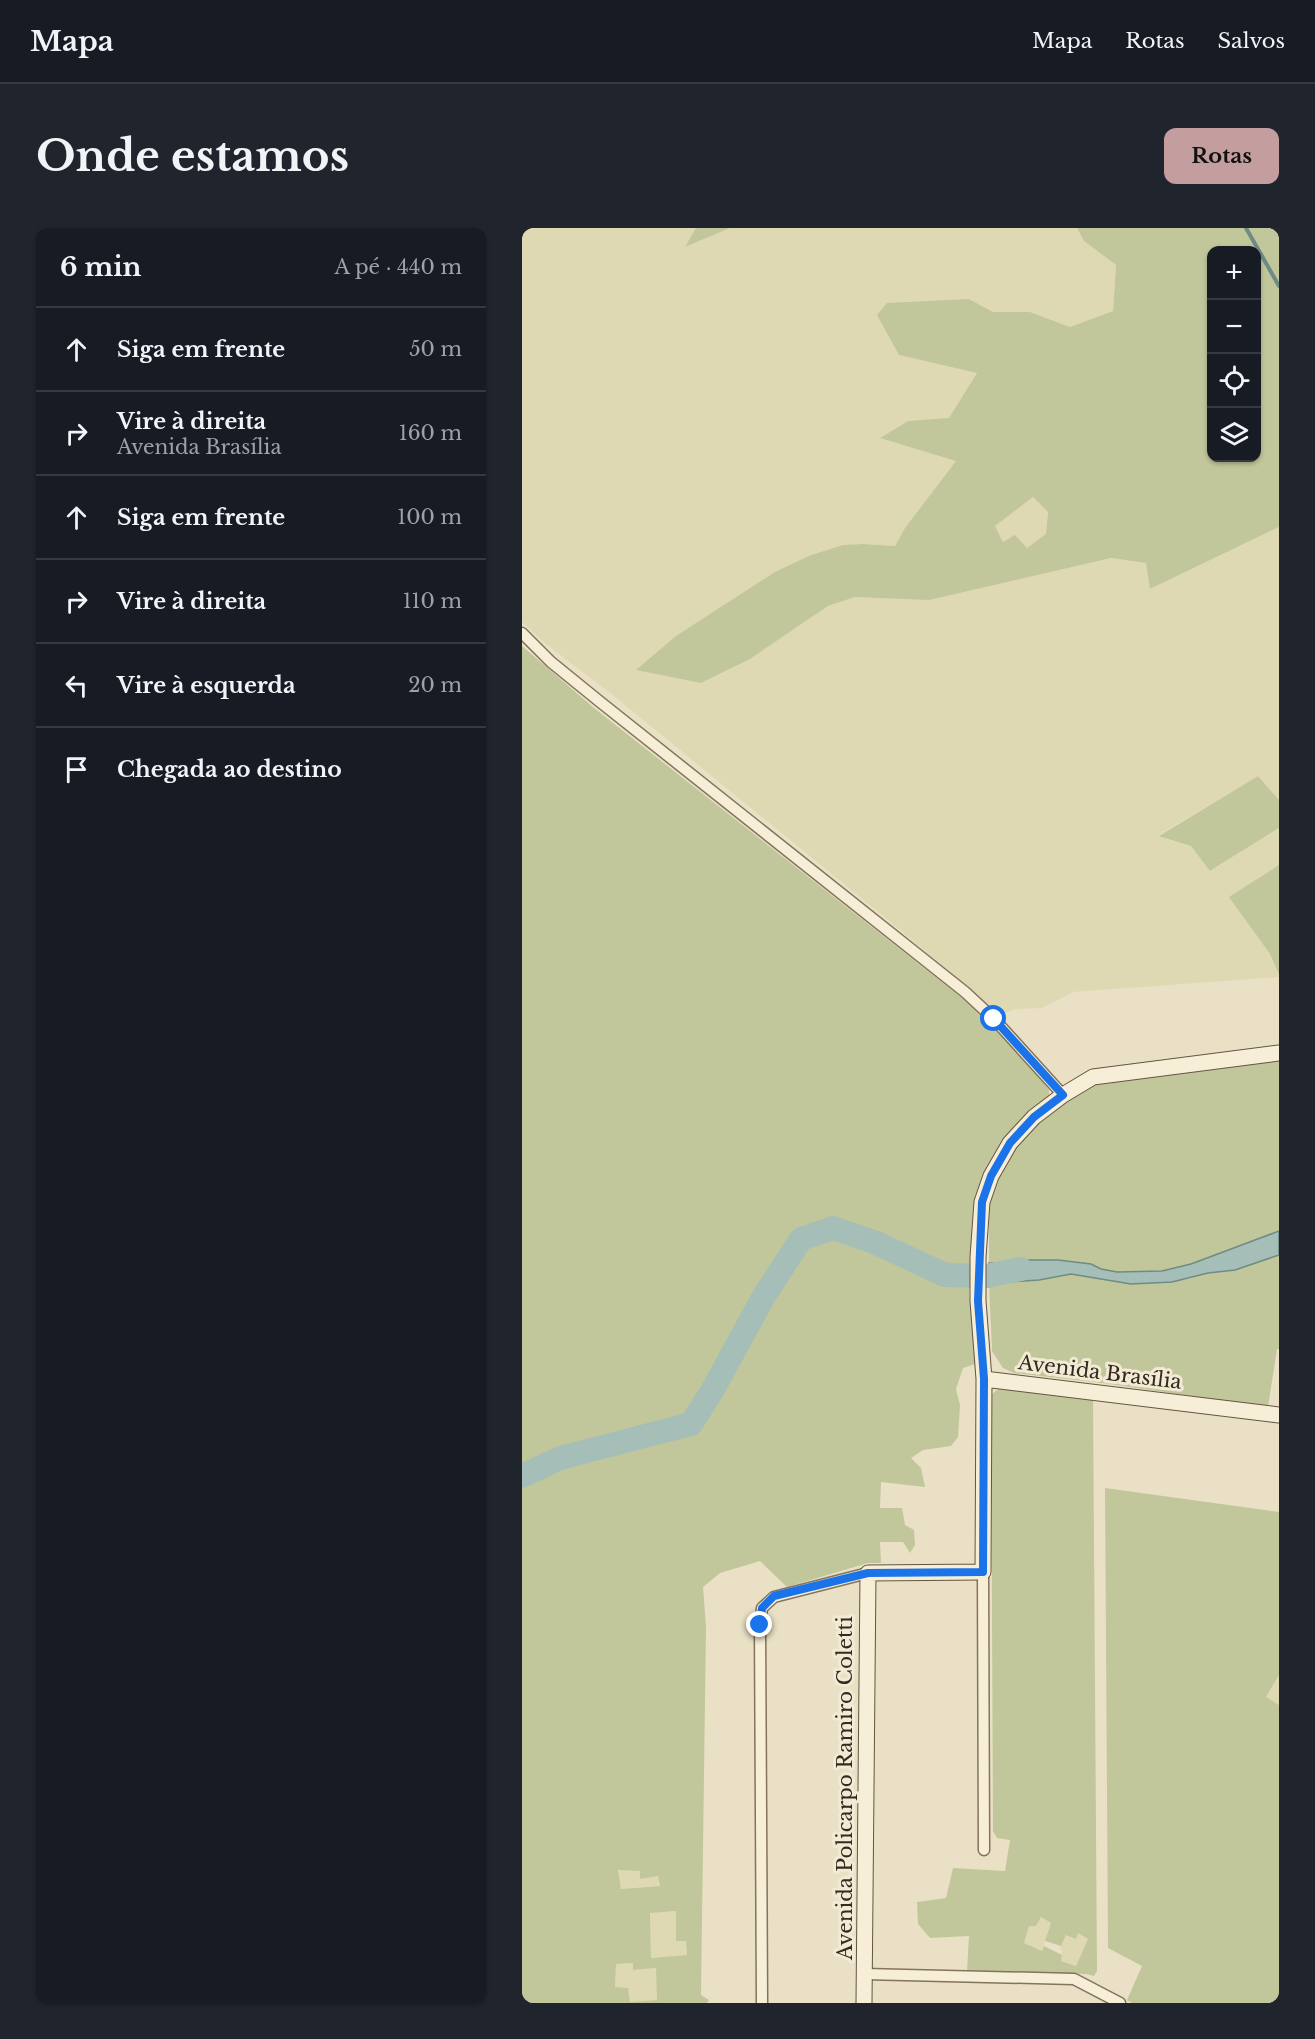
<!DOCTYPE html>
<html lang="pt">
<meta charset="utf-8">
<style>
:root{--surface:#171b24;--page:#20242c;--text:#f1f3f6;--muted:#9ea1a6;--line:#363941;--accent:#c49d9e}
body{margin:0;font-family:"Libre Baskerville",serif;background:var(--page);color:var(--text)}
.controls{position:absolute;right:18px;top:18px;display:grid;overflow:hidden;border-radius:12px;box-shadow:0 2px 4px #0004}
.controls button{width:54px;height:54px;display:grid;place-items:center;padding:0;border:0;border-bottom:2px solid var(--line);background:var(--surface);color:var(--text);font:30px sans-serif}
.stop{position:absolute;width:18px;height:18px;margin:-14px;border:4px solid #1a73e8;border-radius:50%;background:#fff}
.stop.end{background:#1a73e8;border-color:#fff;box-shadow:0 2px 6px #0008}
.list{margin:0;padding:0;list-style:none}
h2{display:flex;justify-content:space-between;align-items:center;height:78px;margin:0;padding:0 24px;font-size:26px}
h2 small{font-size:20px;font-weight:400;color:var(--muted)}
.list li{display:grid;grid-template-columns:39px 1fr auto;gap:18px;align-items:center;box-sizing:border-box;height:84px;padding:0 24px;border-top:2px solid var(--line)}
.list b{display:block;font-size:22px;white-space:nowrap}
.list p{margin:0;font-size:20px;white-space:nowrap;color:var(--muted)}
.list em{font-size:20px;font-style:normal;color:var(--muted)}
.icon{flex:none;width:33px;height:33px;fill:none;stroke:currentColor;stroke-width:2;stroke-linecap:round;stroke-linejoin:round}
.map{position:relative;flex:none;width:757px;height:1775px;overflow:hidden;border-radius:12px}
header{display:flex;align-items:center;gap:36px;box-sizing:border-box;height:84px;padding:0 30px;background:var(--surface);border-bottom:2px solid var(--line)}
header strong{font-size:28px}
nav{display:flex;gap:33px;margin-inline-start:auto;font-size:21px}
.intro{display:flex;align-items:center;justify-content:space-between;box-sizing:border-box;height:144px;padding:0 36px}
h1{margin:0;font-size:42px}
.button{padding:15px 27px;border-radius:12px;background:var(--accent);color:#111;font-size:21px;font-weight:700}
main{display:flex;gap:36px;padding:0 36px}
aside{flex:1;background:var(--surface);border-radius:12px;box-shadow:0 2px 4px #0004}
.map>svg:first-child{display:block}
.farmland{fill:#dfd9b3}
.green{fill:#c1c79a;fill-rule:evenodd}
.water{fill:#a6beb8;stroke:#6e8b85;stroke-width:1.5}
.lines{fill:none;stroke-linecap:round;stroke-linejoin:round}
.stream{stroke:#6e8b85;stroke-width:4}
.river{stroke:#a6beb8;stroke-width:24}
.street-casing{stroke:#84735d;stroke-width:13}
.secondary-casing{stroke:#655440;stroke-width:17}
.street{stroke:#f6eed7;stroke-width:10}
.secondary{stroke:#f6eed7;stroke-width:15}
.route{stroke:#1a73e8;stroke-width:8}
.labels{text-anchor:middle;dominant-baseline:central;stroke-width:6;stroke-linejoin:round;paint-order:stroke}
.street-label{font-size:20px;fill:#352a1f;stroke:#f2ead4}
</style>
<header>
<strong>Mapa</strong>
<nav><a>Mapa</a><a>Rotas</a><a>Salvos</a></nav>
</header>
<div class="intro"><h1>Onde estamos</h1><a class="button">Rotas</a></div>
<main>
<aside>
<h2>6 min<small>A pé · 440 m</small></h2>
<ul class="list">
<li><svg class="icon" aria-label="ahead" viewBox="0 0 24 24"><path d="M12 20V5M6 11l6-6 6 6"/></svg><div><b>Siga em frente</b></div><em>50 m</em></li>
<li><svg class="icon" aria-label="right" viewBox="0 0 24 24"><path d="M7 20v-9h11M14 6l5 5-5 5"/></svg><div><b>Vire à direita</b><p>Avenida Brasília</p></div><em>160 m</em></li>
<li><svg class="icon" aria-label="ahead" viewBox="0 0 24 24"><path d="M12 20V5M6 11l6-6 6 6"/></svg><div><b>Siga em frente</b></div><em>100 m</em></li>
<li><svg class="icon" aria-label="right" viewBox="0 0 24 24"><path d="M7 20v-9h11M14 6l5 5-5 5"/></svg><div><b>Vire à direita</b></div><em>110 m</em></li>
<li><svg class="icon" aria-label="left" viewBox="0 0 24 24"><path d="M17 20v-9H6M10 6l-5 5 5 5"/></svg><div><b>Vire à esquerda</b></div><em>20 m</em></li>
<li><svg class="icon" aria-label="arrive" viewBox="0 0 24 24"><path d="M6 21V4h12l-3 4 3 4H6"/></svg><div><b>Chegada ao destino</b></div></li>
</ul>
</aside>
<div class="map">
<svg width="757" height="1775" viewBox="0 0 757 1775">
<rect width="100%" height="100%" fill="#eae0c5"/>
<path class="farmland" d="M0,0H174L165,18L208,0H555L562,13L594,37L591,83L548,99L508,84H471L447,71L423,136L455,145L427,191L386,193L359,210L435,233L383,300L373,318L341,316L321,317L289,327L179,455L228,431L306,378L333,369L367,370L490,353L589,330L624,335L628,361L757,299V572L736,548L637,607L669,618L689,643L757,600V637L708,669L748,726L757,749L551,764L520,780L493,781L476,788L445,758L361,688L87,464L25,417L0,394Z
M511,269L526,284L524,306L505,320L481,314L473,298Z
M757,1447V1477L744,1469Z
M96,1642L118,1643L119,1651L136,1648L138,1658L99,1661Z
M154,1683V1713H164L165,1727L129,1730L128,1684Z
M519,1689L529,1695L520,1723L502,1715L507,1698Z
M556,1704L566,1711L554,1738L539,1733L540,1722L538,1720L544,1707Z
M112,1735V1742L134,1740L136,1772L108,1774L93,1759L94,1736Z"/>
<path class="green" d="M174,0H208L163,19Z
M555,0H757V299L628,361L624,335L589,330L407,372L333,369L306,378L228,431L179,455L114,442L154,408L253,344L289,327L321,317L341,316L373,318L383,300L434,233L358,210L386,193L427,190L455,145L377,127L355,87L365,75L447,71L471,84H508L548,99L591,83L594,37L562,13ZM690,22H734V230H690ZM511,269L526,284L524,306L505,320L493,307L481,314L473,298Z
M0,418L72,480L440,770L504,830L527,862V869L455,969L447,1064L453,1136L441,1140L434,1161L438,1177L436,1209L429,1218L401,1222L389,1230L399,1240L403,1259L359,1254L358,1280H380L383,1297L392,1302L393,1317L388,1325L381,1314H358L359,1335H346L265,1359L238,1333L198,1345L181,1359L184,1399L179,1767L187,1772L185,1775H0ZM96,1642L118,1643V1651L136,1648L138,1658L99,1661ZM154,1683V1713H164L165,1727L129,1730L128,1685ZM111,1735V1742L134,1740L135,1772L108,1774L106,1760L93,1759L94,1736Z
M736,548L757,572V600L688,643L669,618L637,608Z
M757,637V747L748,726L707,669Z
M757,833V1003L669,1036L640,1043L595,1044L579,1041L569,1036L536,1032H503L486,1036L467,1035V977L476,948L493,921L517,895L538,877L573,857Z
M757,1027V1121H755L746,1179L580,1155L492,1145L481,1140L470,1123L467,1055L517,1052L549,1046L609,1056L666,1051L686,1045L713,1042Z
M476,1161L566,1168L571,1172L575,1743L572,1748L565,1746L445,1743L447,1708L408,1710L396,1696L395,1674L424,1670L431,1640L483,1643L488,1612L475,1610L471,1603L469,1167ZM519,1689L529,1695L523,1713L539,1718L544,1707L554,1711L556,1705L566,1711L554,1738L539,1733L540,1727L522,1718L520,1723L502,1715L507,1698H514Z
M583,1260L757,1284V1447L744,1469L757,1477V1775H610L605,1772L620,1738L586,1720Z"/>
<path class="water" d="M757,1003V1027L713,1042L686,1045L650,1054L609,1056L549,1046L517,1052L467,1055V1035L486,1036L503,1032H536L569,1036L579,1041L595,1044L640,1043L669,1036Z"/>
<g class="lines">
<path class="stream" d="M724,0L757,58"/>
<path class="river" d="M0,1248L38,1230L169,1196L190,1163L242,1068L279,1011L311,1000L352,1014L423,1047L465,1048L499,1041"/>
<g class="street-casing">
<path id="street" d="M0,405L29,434L77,473L443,764L472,791L541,867
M461,1344L462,1622
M342,1746L552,1751L598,1775
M240,1775L238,1397L240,1380L252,1369L346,1345"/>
</g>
<g class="secondary-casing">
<path id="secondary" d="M462,1151L757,1187
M342,1775L346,1345L461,1344L462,1151L456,1073V1029L460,974L469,948L488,915L512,889L541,867L571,849L757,825"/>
</g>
<use href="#street" class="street"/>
<use href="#secondary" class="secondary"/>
</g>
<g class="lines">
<path class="route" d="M238,1397L240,1380L252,1368L346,1345L461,1344L462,1151L456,1073L460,974L469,948L488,915L512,889L541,867L472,791"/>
</g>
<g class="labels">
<g class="street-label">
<text transform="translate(578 1144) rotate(7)">Avenida Brasília</text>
<text transform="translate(323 1560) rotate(-90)">Avenida Policarpo Ramiro Coletti</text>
</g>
</g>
</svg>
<div class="controls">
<button>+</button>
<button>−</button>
<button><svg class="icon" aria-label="locate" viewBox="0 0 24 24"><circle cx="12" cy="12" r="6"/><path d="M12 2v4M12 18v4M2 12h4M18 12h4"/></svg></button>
<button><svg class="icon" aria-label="layers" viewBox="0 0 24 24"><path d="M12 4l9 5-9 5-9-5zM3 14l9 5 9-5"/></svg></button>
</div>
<div class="stop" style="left:472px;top:791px"></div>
<div class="stop end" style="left:238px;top:1397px"></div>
</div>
</main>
